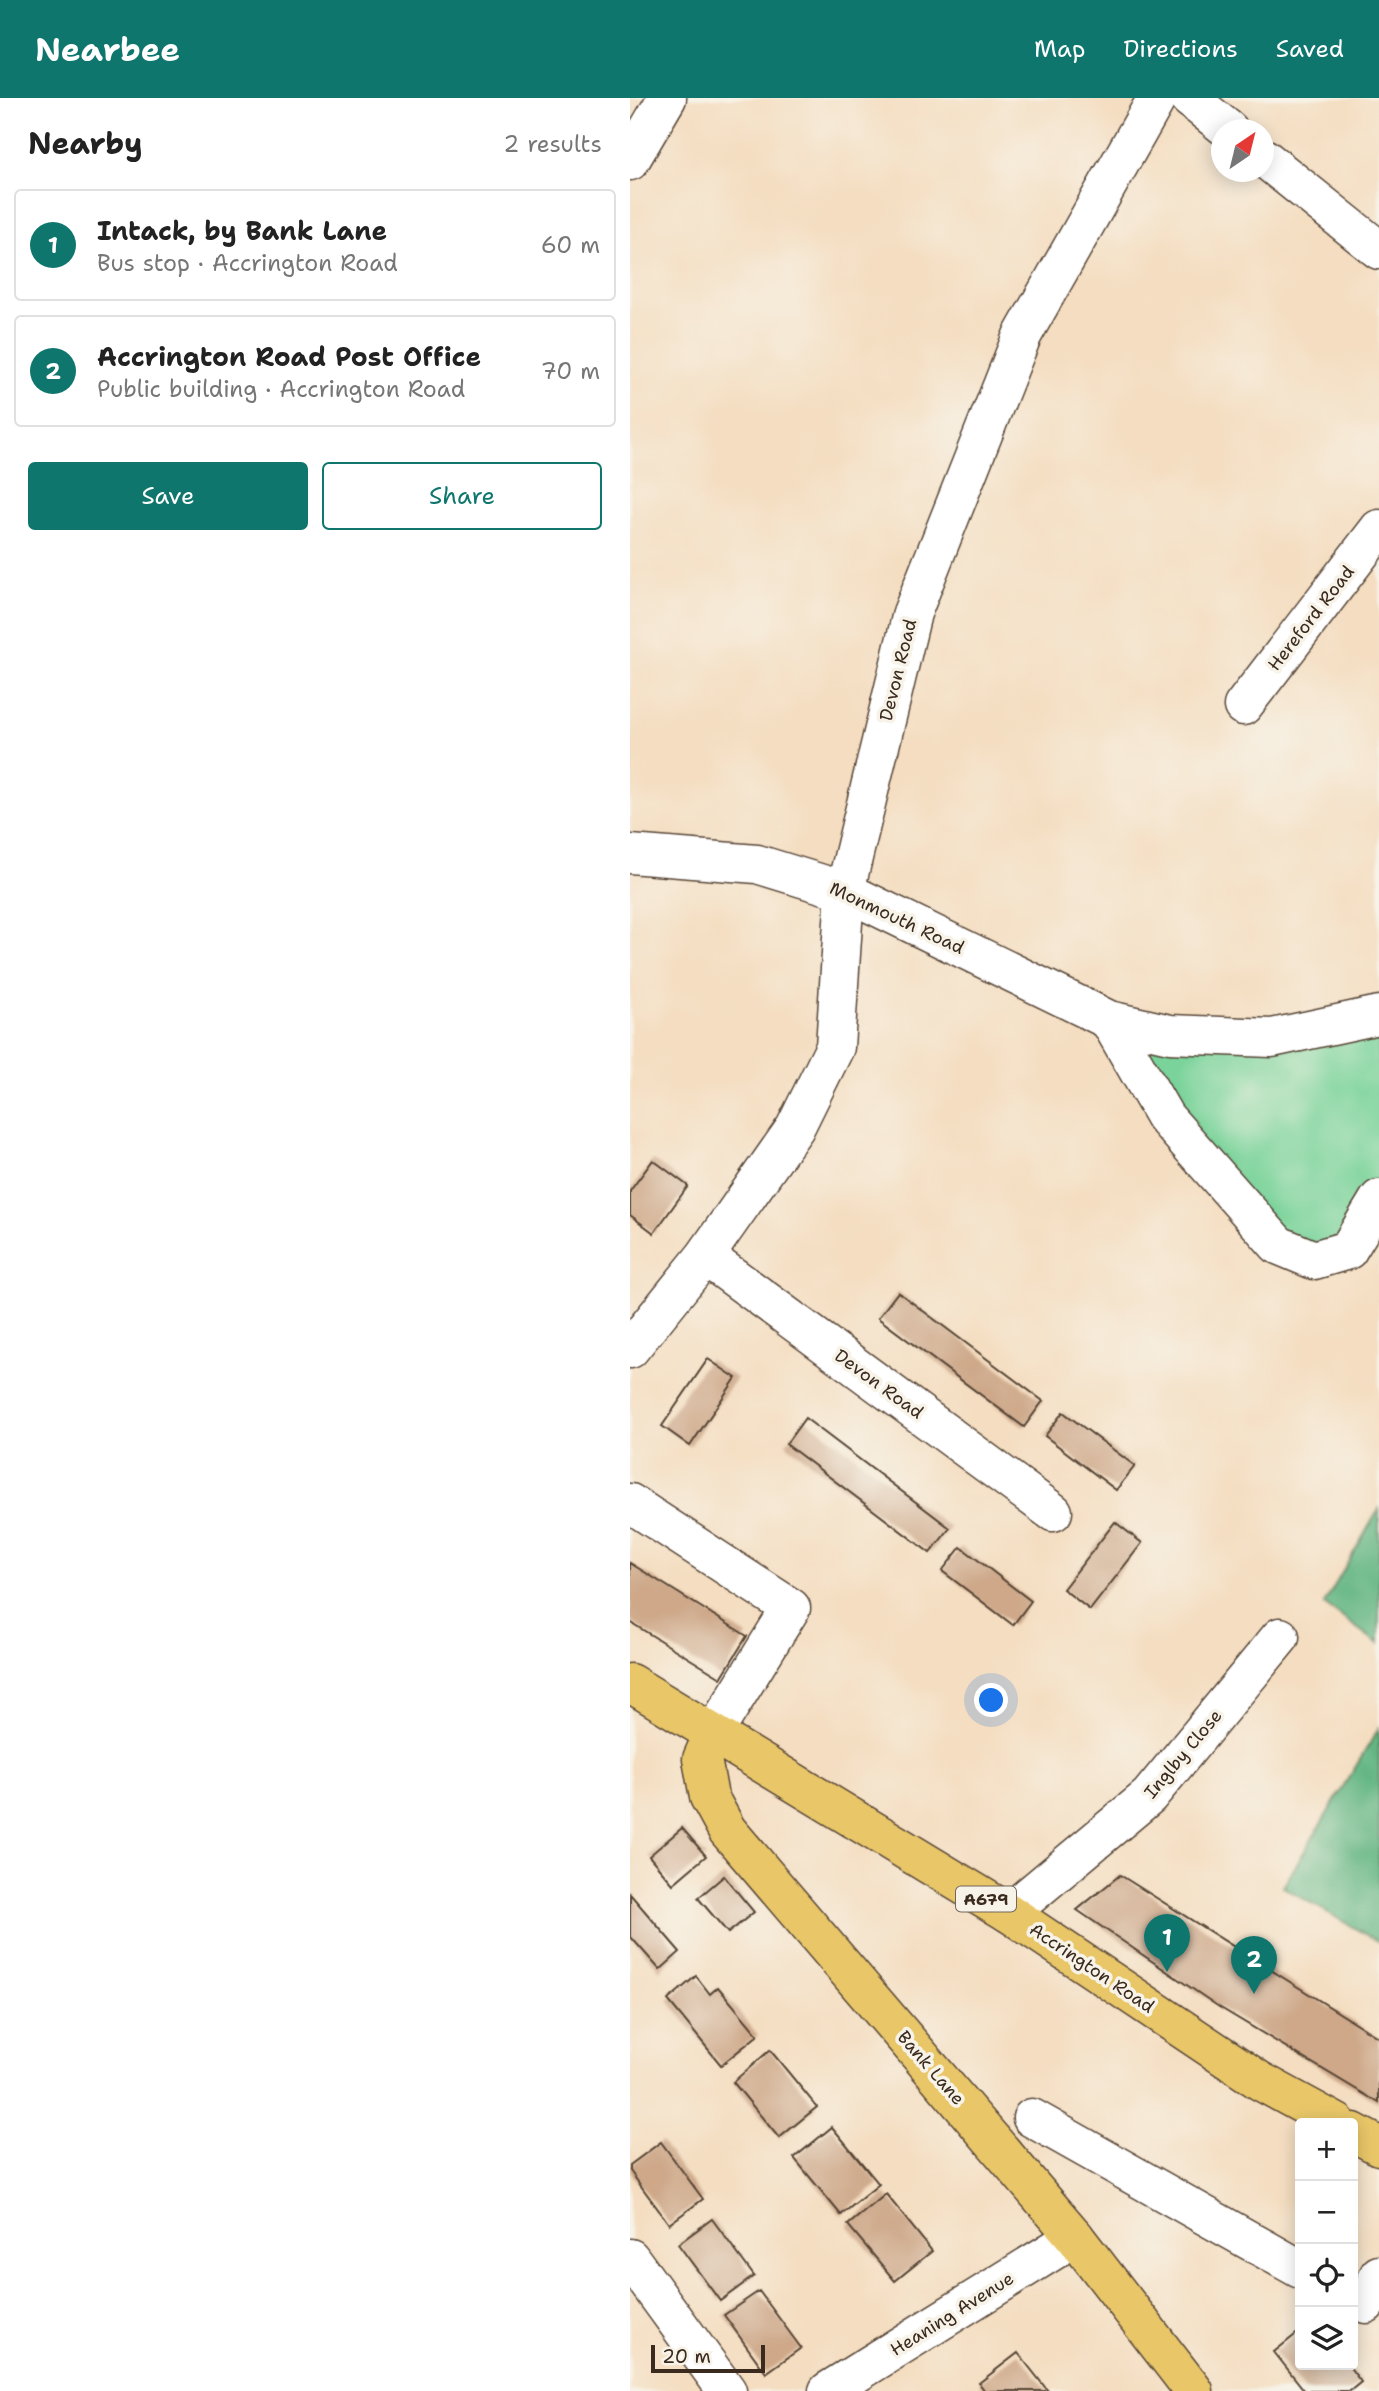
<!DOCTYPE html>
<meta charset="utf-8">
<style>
:root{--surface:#fff;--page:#f2f2f2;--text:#222;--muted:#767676;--line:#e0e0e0;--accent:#0f766e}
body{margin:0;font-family:"Shantell Sans",sans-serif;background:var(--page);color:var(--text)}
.controls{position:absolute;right:21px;bottom:21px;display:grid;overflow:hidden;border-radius:7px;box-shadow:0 4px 18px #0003}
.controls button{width:63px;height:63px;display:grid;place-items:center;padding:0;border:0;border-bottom:2px solid var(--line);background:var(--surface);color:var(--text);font:35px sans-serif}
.compass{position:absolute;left:581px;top:21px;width:63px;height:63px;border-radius:50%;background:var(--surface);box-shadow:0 4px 18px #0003;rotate:35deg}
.scale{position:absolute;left:21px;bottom:18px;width:114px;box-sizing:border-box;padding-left:7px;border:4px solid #3b2a1e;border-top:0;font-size:19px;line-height:24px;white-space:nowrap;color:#3b2a1e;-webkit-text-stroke:5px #f7f3e8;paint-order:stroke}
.you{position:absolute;left:362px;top:1603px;width:24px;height:24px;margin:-18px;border:5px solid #fff;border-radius:50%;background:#1a73e8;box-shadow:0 0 0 10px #1a73e833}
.badge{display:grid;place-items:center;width:46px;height:46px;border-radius:50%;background:var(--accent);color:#fff;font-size:23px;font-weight:700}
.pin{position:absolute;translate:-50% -58px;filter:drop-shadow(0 2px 4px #0008)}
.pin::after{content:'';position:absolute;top:37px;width:24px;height:21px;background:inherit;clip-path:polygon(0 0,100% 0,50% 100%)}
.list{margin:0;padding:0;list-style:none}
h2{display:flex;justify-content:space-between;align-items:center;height:91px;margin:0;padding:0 28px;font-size:30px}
h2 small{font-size:23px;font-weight:400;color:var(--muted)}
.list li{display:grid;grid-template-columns:46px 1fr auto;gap:21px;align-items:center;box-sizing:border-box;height:112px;margin:0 14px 14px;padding:0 14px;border:2px solid var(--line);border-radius:7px}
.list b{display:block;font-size:26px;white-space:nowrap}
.list p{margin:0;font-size:23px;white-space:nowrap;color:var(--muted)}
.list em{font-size:23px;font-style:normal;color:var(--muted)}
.actions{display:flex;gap:14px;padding:21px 28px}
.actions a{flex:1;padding:16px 0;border:2px solid var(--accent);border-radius:7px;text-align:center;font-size:24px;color:var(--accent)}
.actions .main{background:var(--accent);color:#fff}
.icon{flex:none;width:38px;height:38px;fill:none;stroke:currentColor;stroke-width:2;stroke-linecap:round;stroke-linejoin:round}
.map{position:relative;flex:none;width:749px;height:2293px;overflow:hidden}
header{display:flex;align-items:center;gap:42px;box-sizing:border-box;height:98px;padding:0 35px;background:var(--accent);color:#fff}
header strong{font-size:33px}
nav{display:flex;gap:38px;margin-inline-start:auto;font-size:24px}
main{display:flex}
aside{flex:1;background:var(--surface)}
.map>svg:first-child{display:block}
.green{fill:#79d39a;stroke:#5a7e5c;stroke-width:2}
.forest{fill:#62b582;stroke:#4e7050;stroke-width:2}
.building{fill:#cea889}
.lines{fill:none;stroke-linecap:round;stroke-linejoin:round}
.minor-casing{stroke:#574536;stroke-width:41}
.major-casing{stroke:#574536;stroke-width:41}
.minor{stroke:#fff;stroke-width:38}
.major{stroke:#e9c769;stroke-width:38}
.labels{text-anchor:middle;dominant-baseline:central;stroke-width:7;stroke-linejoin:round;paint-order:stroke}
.shield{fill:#f7f3e8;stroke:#73665b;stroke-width:2}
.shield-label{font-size:16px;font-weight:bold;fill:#3b2a1e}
.street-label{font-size:18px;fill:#3b2a1e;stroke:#f7f3e8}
</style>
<header>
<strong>Nearbee</strong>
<nav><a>Map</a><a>Directions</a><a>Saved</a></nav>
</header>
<main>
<aside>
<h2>Nearby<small>2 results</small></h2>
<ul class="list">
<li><span class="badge">1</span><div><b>Intack, by Bank Lane</b><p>Bus stop · Accrington Road</p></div><em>60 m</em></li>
<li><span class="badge">2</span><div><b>Accrington Road Post Office</b><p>Public building · Accrington Road</p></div><em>70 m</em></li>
</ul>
<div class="actions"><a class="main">Save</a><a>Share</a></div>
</aside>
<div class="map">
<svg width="749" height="2293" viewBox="0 0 749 2293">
<rect width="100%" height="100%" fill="#f7f3e8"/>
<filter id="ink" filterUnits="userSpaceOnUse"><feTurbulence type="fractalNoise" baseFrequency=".0143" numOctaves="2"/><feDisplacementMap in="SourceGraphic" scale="14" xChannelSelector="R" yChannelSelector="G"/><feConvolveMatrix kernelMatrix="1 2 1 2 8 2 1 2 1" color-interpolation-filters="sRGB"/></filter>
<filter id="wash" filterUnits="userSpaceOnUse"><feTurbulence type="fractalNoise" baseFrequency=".00686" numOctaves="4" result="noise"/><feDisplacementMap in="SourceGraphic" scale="28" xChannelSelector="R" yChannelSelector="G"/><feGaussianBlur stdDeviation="1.57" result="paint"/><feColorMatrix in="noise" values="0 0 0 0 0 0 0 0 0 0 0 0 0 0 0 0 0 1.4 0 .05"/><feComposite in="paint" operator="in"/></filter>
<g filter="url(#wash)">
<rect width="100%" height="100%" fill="#f4ddc0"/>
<path class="green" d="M749,917V1101L718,1152L648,1147L479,922L540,936Z"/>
<path class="forest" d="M749,1411V1546L694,1506Z
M749,1630V1844L653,1789Z"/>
<g id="blocks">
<path class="building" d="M23,1062L58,1088L24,1135L0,1117V1093Z
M268,1194L413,1303L394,1329L248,1220Z
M78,1261L106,1280L60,1348L32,1328Z
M433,1314L505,1368L486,1392L415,1338Z
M175,1320L320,1430L300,1455L156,1346Z
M485,1424L512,1445L460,1512L433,1491Z
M331,1449L401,1503L383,1527L312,1473Z
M0,1465L117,1538L91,1580L0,1524Z
M52,1730L76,1758L43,1786L19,1758Z
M490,1777L749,1940V2005L589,1909L447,1812Z
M94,1778L124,1814L98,1835L68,1800Z
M0,1796L50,1854L30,1872L0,1838Z
M66,1878L80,1896L88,1889L128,1937L91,1967L38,1902Z
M140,1952L187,2009L149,2040L103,1984Z
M202,2029L249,2086L211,2117L164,2060Z
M31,2044L73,2101L39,2126L0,2073V2067Z
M256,2096L302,2153L265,2183L218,2127Z
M82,2121L124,2178L90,2203L48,2146Z
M129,2193L171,2250L136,2275L94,2217Z
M670,2233V2267H718L731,2284L720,2293H675L644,2254Z
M388,2255L418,2293H355L349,2285Z"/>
</g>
</g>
<g filter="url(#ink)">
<use href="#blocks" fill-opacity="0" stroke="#574536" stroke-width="2"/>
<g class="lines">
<g class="minor-casing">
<path id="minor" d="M559,0L599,32
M634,60L749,152
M0,63L37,0
M613,608L749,431
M0,756L127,766L215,793L479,922L540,936L642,940L749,917
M479,922L535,1019L648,1147L684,1162L718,1152L749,1101
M75,1158L423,1414
M0,1251L75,1158L165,1030L205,949L215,793L282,515L392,238L527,0
M0,1405L161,1510L83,1636
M379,1815L519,1698L650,1539
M402,2020L670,2171
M0,2160L97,2293
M736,2206L749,2177
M198,2293L445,2139"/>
</g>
<g class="major-casing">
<path id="major" d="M0,1585L379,1815L630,1983L707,2025
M83,1636L72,1661L79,1699L97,1732L445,2139L564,2293
M723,2034L749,2048"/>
</g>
<use href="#minor" class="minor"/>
<use href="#major" class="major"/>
</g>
</g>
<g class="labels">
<rect class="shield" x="326" y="1788.5" width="60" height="25" rx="5"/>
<g class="shield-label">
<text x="356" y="1801">A679</text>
</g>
<g class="street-label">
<text transform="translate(681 520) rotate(-52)">Hereford Road</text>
<text transform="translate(268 572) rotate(-76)">Devon Road</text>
<text transform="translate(267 820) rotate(25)">Monmouth Road</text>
<text transform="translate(249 1286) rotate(36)">Devon Road</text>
<text transform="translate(553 1656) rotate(-50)">Inglby Close</text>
<text transform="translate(462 1870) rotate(34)">Accrington Road</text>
<text transform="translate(301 1970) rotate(49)">Bank Lane</text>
<text transform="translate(322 2216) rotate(-32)">Heaning Avenue</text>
</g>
</g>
</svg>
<div class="controls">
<button>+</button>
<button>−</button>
<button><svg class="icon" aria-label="locate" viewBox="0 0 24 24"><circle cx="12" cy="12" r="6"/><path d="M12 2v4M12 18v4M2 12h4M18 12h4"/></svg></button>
<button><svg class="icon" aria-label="layers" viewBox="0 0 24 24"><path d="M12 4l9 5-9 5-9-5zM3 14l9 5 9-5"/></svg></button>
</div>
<svg class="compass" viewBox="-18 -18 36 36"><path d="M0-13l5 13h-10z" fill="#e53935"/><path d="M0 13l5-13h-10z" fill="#767676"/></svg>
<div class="scale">20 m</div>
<div class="you"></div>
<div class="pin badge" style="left:537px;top:1874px">1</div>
<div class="pin badge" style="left:624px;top:1896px">2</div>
</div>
</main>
